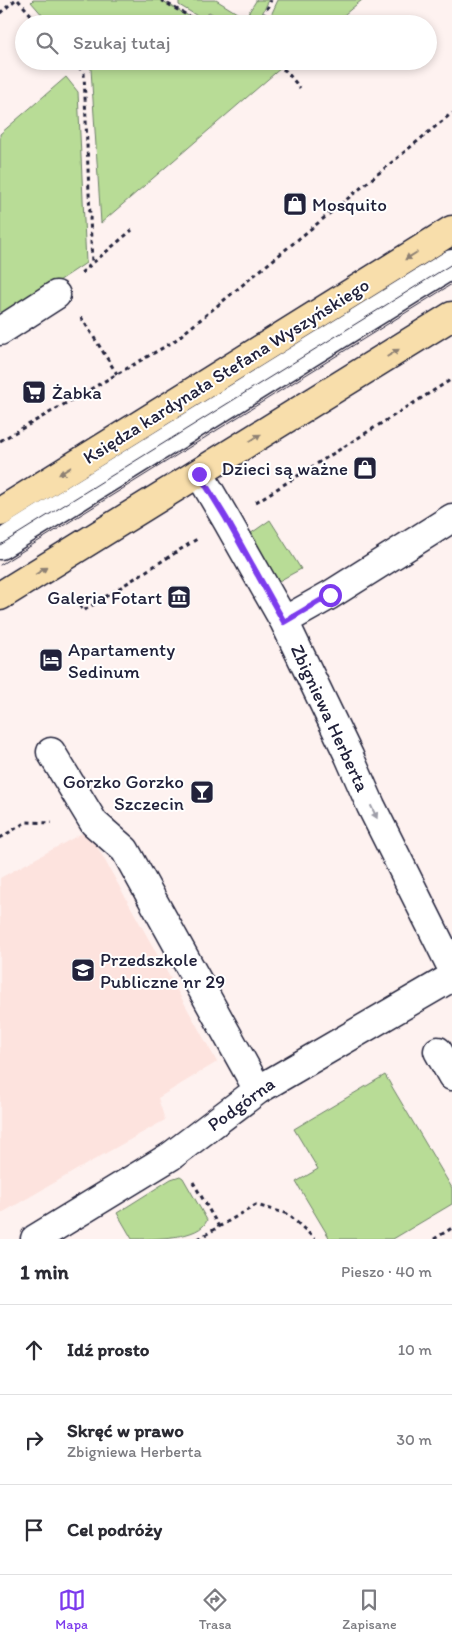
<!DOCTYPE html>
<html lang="pl">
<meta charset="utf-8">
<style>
:root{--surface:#fff;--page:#f2f2f3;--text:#2b2b33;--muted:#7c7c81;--line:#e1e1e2;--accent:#7c3aed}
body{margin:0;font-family:Itim,sans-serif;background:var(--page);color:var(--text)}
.stop{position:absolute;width:15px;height:15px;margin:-11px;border:4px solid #7c3aed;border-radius:50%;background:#fff}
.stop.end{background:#7c3aed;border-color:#fff;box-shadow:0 1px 5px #0008}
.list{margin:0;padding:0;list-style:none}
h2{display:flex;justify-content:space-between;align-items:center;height:65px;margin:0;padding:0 20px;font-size:21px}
h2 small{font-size:16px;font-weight:400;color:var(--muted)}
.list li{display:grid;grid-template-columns:32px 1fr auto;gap:15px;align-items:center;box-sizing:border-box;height:90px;padding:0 20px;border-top:1px solid var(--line)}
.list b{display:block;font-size:19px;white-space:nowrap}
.list p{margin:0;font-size:16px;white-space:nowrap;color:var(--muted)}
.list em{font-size:16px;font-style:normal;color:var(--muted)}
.icon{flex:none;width:28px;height:28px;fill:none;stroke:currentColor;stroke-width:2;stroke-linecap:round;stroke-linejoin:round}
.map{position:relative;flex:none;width:452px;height:1239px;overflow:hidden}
.search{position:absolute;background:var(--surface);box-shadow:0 2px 8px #0003;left:15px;right:15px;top:15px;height:55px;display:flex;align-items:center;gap:12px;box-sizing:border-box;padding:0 18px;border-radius:28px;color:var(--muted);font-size:19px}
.sheet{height:335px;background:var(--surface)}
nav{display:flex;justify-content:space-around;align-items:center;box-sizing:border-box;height:70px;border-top:1px solid var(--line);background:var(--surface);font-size:14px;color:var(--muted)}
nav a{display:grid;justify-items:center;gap:2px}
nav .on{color:var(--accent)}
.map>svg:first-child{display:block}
.built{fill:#fde3de}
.green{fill:#b8dc96;stroke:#6d7f68}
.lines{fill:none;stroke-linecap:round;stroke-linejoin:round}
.minor-casing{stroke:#22223b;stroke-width:31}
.major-casing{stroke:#22223b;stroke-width:31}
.path{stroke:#22223b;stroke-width:3;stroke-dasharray:4 4;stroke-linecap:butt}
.minor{stroke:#fff;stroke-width:28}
.major{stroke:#f8deab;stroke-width:28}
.tram{stroke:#22223b;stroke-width:1}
.oneway{fill:#8d8073}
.oneway2{fill:#9c9ca7}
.route{stroke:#7c3aed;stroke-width:6}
.labels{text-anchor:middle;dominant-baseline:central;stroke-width:4;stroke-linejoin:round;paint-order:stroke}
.poi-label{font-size:19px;fill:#22223b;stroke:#fff;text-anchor:start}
.street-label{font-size:19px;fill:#22223b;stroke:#fff}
</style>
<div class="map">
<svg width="452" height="1239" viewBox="0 0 452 1239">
<rect width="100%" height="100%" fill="#fef2f0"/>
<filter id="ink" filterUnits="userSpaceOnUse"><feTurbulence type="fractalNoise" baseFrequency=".02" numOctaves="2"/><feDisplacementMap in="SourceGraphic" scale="10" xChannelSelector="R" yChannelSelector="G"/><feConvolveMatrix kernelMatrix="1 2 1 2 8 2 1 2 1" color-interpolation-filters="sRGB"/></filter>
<g filter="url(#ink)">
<path class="built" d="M88,830L217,1062L158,1098L165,1120L99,1157L0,1214V878Z"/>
<path class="green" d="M33,0H161L199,22L197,24H50L31,2Z
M179,0H216L245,18L256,1V0H269L257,24H230L209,12L204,20L179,5Z
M278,0H362L333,24H267Z
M84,61H289L101,223L91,69Z
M66,77L78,92L86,263L0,320V134Z
M270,520L301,569L277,582L250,534Z
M385,1075L452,1188V1204L393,1239H330L296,1182L318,1169L294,1129Z
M180,1176L183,1178L207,1220C201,1239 152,1239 132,1239L117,1213L171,1179Z"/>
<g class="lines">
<g class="minor-casing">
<path id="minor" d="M0,331L56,295
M199,473L226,519L284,621L349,756L371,806L452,968
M0,545L452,264
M284,621L330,595L452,518
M51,752L94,823L125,850L258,1090
M438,1051L452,1076
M35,1239L171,1156L258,1090L452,977"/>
</g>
<g class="major-casing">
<path id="major" d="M0,512L452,230
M0,596L452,316"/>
</g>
<path class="path" d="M18,0L39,24
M161,0L202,24
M0,13L15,0
M260,24L271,0
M73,61L84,73L92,264
M269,61L286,71L300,88
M81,273L132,230
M81,317L117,374
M0,441L173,342L452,113
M256,502L452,379
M72,592L83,611L197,539
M0,838L26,822L52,823
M193,1182L219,1227
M198,1239L256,1205L288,1214L315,1239
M434,1239L452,1228"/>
<use href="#minor" class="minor"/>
<use href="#major" class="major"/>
<path class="tram" d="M0,545L452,264
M0,565L452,284"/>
</g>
<defs><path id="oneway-solid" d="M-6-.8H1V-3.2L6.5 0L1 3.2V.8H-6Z" transform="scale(1.25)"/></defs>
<g class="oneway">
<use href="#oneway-solid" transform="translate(411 256) rotate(148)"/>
<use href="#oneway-solid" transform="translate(393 353) rotate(-32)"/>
<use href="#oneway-solid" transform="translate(255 438) rotate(-32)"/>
<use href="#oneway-solid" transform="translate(65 471) rotate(148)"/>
<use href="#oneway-solid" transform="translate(41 571) rotate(-32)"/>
</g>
<use class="oneway2" href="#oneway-solid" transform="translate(374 812) rotate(64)"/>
</g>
<g class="lines" filter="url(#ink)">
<path class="route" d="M199,474L226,518L284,622L330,595"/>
</g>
<defs>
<g id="shop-square" transform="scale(1.25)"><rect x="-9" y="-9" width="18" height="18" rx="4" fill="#22223b" stroke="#fff"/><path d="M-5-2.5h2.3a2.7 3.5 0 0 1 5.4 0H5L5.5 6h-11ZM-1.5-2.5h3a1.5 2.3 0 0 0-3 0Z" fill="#fff"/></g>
<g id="supermarket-square" transform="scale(1.25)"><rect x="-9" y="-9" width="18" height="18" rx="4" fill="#22223b" stroke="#fff"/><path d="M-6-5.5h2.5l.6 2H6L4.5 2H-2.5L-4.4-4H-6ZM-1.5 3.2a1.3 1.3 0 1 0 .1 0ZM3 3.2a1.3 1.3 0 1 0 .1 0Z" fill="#fff"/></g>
<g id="museum-square" transform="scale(1.25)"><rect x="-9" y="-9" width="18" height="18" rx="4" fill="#22223b" stroke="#fff"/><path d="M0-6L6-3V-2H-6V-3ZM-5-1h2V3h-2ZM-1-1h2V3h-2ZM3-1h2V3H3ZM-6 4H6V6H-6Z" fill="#fff"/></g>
<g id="hotel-square" transform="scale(1.25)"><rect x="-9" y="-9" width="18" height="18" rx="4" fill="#22223b" stroke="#fff"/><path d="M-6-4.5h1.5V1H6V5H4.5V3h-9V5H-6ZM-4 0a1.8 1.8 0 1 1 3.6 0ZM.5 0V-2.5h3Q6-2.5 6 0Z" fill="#fff"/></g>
<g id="bar-square" transform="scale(1.25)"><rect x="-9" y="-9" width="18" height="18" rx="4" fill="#22223b" stroke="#fff"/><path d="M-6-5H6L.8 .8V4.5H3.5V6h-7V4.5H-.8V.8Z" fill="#fff"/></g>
<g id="school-square" transform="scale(1.25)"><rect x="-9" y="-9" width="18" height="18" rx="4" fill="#22223b" stroke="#fff"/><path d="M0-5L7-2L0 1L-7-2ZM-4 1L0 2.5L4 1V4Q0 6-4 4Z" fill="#fff"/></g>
</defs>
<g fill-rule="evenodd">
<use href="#shop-square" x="295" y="204"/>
<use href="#supermarket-square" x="34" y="392"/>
<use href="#shop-square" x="365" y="468"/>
<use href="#museum-square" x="179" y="597"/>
<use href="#hotel-square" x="51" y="660"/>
<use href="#bar-square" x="202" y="792"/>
<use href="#school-square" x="83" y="970"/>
</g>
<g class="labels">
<g class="poi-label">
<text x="312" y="204">Mosquito</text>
<text x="52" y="392">Żabka</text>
<text x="348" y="468" text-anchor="end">Dzieci są ważne</text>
<text x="162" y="597" text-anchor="end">Galeria Fotart</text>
<text x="68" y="649">Apartamenty<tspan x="68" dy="22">Sedinum</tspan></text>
<text x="184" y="781" text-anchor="end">Gorzko Gorzko<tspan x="184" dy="22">Szczecin</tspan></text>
<text x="100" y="959">Przedszkole<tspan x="100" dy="22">Publiczne nr 29</tspan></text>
</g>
<g class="street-label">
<text transform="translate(226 371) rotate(-32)">Księdza kardynała Stefana Wyszyńskiego</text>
<text transform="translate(330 718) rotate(65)">Zbigniewa Herberta</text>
<text transform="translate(241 1104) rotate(-36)">Podgórna</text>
</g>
</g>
</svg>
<div class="stop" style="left:330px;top:595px"></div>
<div class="stop end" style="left:199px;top:474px"></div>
<div class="search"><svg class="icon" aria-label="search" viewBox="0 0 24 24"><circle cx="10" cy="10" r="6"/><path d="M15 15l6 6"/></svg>Szukaj tutaj</div>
</div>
<section class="sheet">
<h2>1 min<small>Pieszo · 40 m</small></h2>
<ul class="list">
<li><svg class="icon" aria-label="ahead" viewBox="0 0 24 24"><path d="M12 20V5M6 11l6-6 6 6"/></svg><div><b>Idź prosto</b></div><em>10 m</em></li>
<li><svg class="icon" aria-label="right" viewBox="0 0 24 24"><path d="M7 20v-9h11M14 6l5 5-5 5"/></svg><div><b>Skręć w prawo</b><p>Zbigniewa Herberta</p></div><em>30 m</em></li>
<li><svg class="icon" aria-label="arrive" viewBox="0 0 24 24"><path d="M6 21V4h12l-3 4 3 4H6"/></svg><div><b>Cel podróży</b></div></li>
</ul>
</section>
<nav>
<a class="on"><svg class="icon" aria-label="map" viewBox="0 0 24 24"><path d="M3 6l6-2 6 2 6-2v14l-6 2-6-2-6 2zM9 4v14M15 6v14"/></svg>Mapa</a>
<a><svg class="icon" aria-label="directions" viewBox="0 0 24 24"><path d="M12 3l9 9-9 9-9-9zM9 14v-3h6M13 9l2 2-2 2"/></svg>Trasa</a>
<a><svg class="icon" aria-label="saved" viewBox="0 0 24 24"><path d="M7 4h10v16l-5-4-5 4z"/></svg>Zapisane</a>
</nav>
